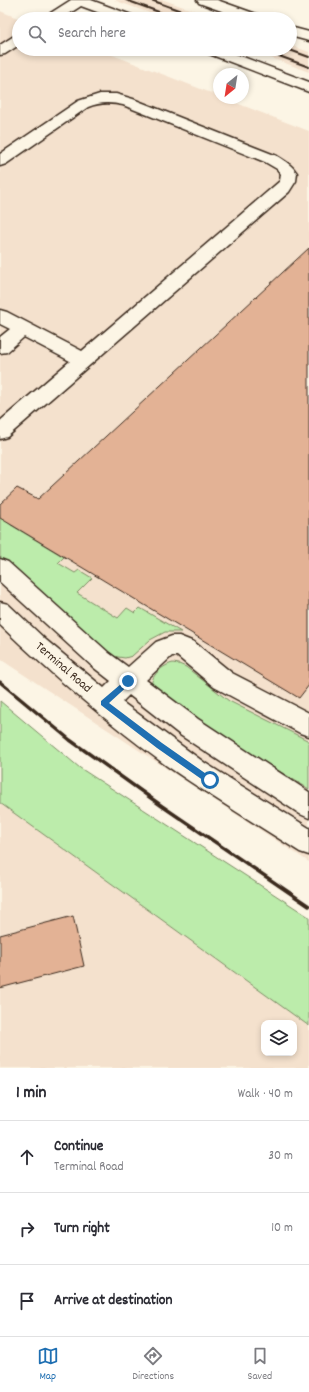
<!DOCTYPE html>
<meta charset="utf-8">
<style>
:root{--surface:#fff;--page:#f7f7f7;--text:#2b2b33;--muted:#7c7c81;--line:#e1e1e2;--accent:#1f6fb2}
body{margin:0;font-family:Dekko,sans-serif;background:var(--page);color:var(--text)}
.controls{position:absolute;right:12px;bottom:12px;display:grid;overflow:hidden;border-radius:8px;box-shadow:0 2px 6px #0003}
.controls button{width:36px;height:36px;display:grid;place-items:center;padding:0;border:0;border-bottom:1px solid var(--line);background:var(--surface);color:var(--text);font:20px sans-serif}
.compass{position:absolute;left:213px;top:68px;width:36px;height:36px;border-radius:50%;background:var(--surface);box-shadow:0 2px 6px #0003;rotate:210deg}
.stop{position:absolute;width:12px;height:12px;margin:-9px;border:3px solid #1f6fb2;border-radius:50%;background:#fff}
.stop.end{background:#1f6fb2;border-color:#fff;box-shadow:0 1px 4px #0008}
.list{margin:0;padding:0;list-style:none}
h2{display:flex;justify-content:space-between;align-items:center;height:52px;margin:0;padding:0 16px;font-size:17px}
h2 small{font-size:13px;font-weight:400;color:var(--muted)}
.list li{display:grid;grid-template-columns:26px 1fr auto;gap:12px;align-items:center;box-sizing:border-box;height:72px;padding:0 16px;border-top:1px solid var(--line)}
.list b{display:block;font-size:15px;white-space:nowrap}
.list p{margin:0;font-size:13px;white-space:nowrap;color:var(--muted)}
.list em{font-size:13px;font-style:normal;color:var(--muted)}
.icon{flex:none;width:22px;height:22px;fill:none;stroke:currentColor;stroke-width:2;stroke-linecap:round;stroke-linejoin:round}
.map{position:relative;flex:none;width:309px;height:1068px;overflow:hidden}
.search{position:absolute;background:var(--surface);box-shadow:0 2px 6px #0003;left:12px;right:12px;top:12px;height:44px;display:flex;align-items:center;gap:10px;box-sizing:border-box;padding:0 14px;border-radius:22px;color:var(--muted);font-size:15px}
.sheet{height:268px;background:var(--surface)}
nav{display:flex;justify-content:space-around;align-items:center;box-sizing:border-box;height:56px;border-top:1px solid var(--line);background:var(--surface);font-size:11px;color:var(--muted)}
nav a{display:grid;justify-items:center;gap:2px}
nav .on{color:var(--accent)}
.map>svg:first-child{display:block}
.built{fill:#f4e1cd;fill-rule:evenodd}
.green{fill:#bcecab;stroke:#7c8b64}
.building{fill:#e3b295;stroke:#3b2a1e}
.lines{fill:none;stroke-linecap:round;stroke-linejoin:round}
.minor-casing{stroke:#3b2a1e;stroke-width:3}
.minor{fill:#fcf5e5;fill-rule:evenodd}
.rail-far1{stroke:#3b2a1e;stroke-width:2}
.rail{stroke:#3b2a1e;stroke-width:3.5}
.route{fill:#1f6fb2}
.labels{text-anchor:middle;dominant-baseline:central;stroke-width:3;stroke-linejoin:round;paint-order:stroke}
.street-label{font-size:13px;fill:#3b2a1e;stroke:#fcf5e5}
</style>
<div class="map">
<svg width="309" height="1068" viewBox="0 0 309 1068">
<rect width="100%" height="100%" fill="#fcf5e5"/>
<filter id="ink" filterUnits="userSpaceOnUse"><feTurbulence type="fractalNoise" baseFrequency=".025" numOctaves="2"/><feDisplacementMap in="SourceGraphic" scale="8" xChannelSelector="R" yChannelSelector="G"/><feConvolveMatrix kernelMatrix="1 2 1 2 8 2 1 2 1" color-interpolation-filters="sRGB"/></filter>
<g filter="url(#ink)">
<path class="built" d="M114,0H164L217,19H166Z
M0,11L20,19L19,49H97L219,96V98H223L309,131V862L0,659Z
M290,45L309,52V72L248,49H290Z
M0,801L309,1026V1068H0ZM264,1023H294V1053H264Z"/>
<path class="green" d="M0,515L11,525L64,557L58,563L75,573L79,570L92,578L77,593L118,618L127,608L135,613L140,608L181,632H165L150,640L132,656L125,658L111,656L69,622L0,557Z
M173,663L179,664L186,667L229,701L309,741V789L209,729L152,688C149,676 163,665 173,663Z
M0,701L80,768L309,917V1026L0,803Z"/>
<path class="building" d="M309,248V685L299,698L0,518V504L17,488L38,499Z
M73,916L84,966L0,988V935Z"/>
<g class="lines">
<g class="minor-casing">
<path id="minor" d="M71,0H91L134,16L136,19H116L81,6L61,19H44L46,16Z
M197,0H217L262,16L264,19H244L199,3Z
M290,27L309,32V41L290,36Z
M19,35V45L5,54L0,55V45L14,36Z
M202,49H222L309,82V92L204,52Z
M100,94H116L133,99L277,156C285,161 292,165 297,173L296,181L289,192L7,437L0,439V421L70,361L24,337L7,352L0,353V337L10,329L0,324V310L7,312L82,351L280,181L281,174L277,169L265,162L123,105C110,102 100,102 88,107L6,164L0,166V154L78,101Z
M0,559L8,562L109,653L128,667L156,642L172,636H179L194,642L232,673L309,713V736L300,733L214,687L177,656H172L146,680L198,719L309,792V818L300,814L180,735L129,695L122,702L205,763L309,828V855L300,852C255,823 210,796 167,766C108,723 53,676 0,625V602L8,604L46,640L104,688L111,681L93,667L0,582Z"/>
</g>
<use href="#minor" class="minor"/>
<path class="rail-far1" d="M126,0L178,19
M151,0L203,19
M260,49L309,67
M287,49L309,57"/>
<path class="rail" d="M0,682L70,740L162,806L309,906"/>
</g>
</g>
<path class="route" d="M128,678L131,679V683L109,703L162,743L212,778V783H207L157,748L101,705V701Z"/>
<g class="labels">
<g class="street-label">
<text transform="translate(63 668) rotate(41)">Terminal Road</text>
</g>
</g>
</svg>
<div class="controls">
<button><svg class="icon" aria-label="layers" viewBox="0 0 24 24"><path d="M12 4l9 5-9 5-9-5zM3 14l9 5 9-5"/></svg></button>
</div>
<svg class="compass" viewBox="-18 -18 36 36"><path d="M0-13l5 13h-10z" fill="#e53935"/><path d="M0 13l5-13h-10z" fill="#7c7c81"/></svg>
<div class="stop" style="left:210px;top:780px"></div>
<div class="stop end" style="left:128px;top:681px"></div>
<div class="search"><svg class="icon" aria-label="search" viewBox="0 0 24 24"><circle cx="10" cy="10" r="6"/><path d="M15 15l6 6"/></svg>Search here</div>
</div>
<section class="sheet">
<h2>1 min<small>Walk · 40 m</small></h2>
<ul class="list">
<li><svg class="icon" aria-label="ahead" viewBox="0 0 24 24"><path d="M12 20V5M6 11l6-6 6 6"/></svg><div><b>Continue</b><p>Terminal Road</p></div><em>30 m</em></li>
<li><svg class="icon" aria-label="right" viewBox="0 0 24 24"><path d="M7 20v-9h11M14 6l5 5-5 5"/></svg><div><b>Turn right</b></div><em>10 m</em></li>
<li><svg class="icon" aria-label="arrive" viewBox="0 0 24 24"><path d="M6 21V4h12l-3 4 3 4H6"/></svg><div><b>Arrive at destination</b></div></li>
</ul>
</section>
<nav>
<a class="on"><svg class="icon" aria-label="map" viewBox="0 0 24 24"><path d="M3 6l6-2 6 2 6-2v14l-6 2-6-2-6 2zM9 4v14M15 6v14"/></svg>Map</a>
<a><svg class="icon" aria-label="directions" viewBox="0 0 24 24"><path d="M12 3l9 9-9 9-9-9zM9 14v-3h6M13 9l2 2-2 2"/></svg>Directions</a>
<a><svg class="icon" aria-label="saved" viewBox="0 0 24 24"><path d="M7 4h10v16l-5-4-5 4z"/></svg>Saved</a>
</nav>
